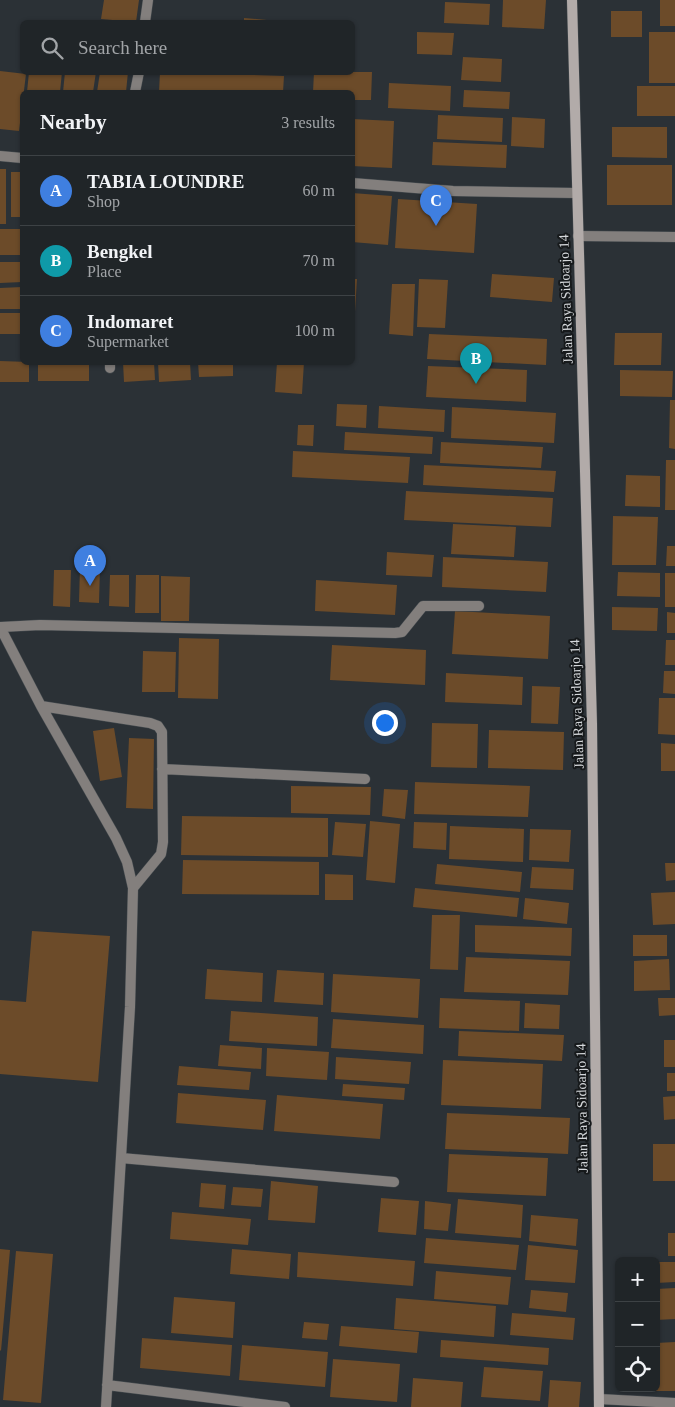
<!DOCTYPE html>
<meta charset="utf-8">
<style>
:root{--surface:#202528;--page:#2d3134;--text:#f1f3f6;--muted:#a2a5a8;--line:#3d4245;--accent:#f29ab0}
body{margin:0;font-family:"Times New Roman",serif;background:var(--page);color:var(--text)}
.controls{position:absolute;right:15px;bottom:15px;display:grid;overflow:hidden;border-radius:8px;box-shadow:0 1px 4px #0004}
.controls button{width:45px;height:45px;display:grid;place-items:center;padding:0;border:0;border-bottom:1px solid var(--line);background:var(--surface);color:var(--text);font:25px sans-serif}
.you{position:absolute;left:384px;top:722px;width:18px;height:18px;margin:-12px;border:4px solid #fff;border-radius:50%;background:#1a73e8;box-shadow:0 0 0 8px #1a73e833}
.badge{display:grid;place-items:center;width:32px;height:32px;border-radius:50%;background:var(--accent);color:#fff;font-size:16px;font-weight:700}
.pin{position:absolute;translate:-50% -41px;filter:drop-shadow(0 1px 2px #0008)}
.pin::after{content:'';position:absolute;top:26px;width:18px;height:15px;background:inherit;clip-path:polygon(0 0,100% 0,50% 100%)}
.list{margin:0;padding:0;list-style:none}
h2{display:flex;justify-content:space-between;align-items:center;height:65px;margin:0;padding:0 20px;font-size:21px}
h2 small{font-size:16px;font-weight:400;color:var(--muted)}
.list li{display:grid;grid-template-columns:32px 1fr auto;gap:15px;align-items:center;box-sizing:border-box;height:70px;padding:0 20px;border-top:1px solid var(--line)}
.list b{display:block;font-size:19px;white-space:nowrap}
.list p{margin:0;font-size:16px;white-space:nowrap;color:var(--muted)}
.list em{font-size:16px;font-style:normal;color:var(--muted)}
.icon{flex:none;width:28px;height:28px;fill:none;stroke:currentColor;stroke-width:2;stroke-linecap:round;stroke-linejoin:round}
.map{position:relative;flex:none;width:675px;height:1407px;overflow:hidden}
.search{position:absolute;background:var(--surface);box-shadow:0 1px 4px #0004;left:20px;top:20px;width:335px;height:55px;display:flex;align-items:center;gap:12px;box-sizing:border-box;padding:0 18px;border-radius:8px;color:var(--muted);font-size:19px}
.panel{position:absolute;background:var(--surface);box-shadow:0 1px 4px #0004;left:20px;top:90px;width:335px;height:275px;border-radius:8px}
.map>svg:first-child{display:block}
.building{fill:#6c4b29}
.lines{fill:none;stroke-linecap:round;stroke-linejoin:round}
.street-casing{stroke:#464c50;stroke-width:11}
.secondary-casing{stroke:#464c50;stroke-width:11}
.street{stroke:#837f7d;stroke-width:10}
.secondary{stroke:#b2aba9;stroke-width:10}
.labels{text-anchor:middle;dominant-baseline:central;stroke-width:4;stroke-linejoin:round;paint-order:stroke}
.street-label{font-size:14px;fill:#d4d7da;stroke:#16191b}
</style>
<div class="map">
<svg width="675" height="1407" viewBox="0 0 675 1407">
<rect width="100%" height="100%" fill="#2b3136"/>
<path class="building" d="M104,0H139L136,22L101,19Z
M503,0H546L544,29L502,27Z
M660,0H675V26H660Z
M445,2L490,4L489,25L444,23Z
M611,11H642V37H611Z
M244,18L267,20V22H244Z
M417,32L454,33L452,55L417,54Z
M649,32H675V83H649Z
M463,57L502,59L501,82L461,80Z
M0,71L26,74L19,131L0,129Z
M29,72H62L60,92H27Z
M65,72H96L93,92H63Z
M100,72H128L126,92H97Z
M160,72L284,76L283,92H159Z
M314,72H372L371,100H352V92H313Z
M389,83L451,86L450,111L388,108Z
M637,86H675V116H637Z
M464,90L510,92L509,109L463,107Z
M438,115L503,118L502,142L437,139Z
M512,117L545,119L544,148L511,146Z
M352,119L394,121L392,168L352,166Z
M612,127H667V158L612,157Z
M433,142L507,145L506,168L432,165Z
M607,165H672V205H607Z
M0,169H6V224H0Z
M11,172H22V217H11Z
M352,193L392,196L388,245L352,242Z
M398,199L477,204L474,253L395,248Z
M0,229H22V255H0Z
M0,262H22V282L0,283Z
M492,274L554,278L552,302L490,297Z
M352,279H357L354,328H352Z
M419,279L448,280L445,328L417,327Z
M392,284H415L413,336L389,334Z
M22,287V309H0V288Z
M0,313H22V334H0Z
M615,333H662L661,365H614Z
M429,334L547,339L546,365L427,359Z
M0,361L29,362V382H0Z
M38,362H89V381H38Z
M123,362H154L155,380L124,382Z
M158,362H190L191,380L159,382Z
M198,362H233V376L199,377Z
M277,362H304L302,394L275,392Z
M428,366L527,370L526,402L426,397Z
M620,370L673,371L672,397L620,396Z
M670,400H675V449L669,448Z
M337,404L367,405L366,428L336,426Z
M379,406L445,410L444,432L378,428Z
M452,407L556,413L554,443L451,438Z
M298,425H314L313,446L297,445Z
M345,432L433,437L432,454L344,450Z
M441,442L543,447L541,468L440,463Z
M293,451L410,457L408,483L292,477Z
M666,460H675V510H665Z
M424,465L556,471L554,492L423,485Z
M626,475L660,476V507L625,506Z
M406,491L553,498L551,527L404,520Z
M613,516L658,517L656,565H612Z
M453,524L516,527L514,557L451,554Z
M667,546H675V566H666Z
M387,552L434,555L432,577L386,575Z
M443,557L548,562L546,592L442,587Z
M80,567H100L99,603L79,602Z
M54,570H71L70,607L53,606Z
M618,572L660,573V597L617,596Z
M665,573H675V607H665Z
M110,575H129V607L109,606Z
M136,575H159V613H135Z
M161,576L190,577L189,621H161Z
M316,580L397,585L395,615L315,611Z
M612,607L658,608L657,631L612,630Z
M455,611L550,616L548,659L452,654Z
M667,612L675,613V633H667Z
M179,638L219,639L218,699L178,698Z
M666,640H675V665H665Z
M332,645L426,650L425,685L330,680Z
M143,651L176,652L175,692H142Z
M664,671H675V694L663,693Z
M446,673L523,677L522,705L445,702Z
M532,686L560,687L558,724L531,723Z
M659,698H675V735L658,734Z
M432,723L478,724L477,768L431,767Z
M114,728L122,777L100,781L93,731Z
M489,730L564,732L563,770L488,768Z
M129,738L154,739L153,809L126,808Z
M661,743L675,744V771H661Z
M415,782L530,786L528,817L414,814Z
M291,786L371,787L370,815L291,813Z
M384,789L408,790L405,819L382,816Z
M182,816L328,818V857L181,855Z
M370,821L400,824L395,883L366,880Z
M335,822L366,824L363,857L332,855Z
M414,822L447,823L446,850L413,848Z
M450,826L524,829L523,862L449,859Z
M530,829L571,830L569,862L529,860Z
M183,860L319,862V895L182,894Z
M665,863H675V880L666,881Z
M437,864L522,872L520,892L435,884Z
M532,867L574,869L573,890L530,888Z
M325,874L353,875V900H325Z
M415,888L519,898L517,917L413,907Z
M675,892V924L653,925L651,893Z
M525,898L569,903L567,924L523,919Z
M432,915H460L458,970L430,969Z
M475,925L572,928L571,956L475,952Z
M32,931L110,936L98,1082L0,1074V1000L26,1002Z
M633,935H667V956H633Z
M466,957L570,961L568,995L464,992Z
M669,959L670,990L634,991V961Z
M207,969L263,973L262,1002L205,999Z
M277,970L324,973L323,1005L274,1002Z
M333,974L420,979L418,1018L331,1012Z
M440,998L520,1001L519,1031L439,1028Z
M658,998H675V1015L659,1016Z
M525,1003L560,1005L559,1029L524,1028Z
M231,1011L318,1017L317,1046L229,1041Z
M333,1019L424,1025L423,1054L331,1048Z
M459,1031L564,1035L562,1061L458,1056Z
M664,1040H675V1067H664Z
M220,1045L262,1048L261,1069L218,1066Z
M267,1048L329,1052L327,1080L266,1076Z
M336,1057L411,1062L409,1084L335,1079Z
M443,1060L543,1064L541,1109L441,1105Z
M179,1066L251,1072L249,1090L177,1085Z
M667,1073H675V1091H667Z
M343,1084L405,1088L404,1100L342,1096Z
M178,1093L266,1100L263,1130L176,1123Z
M277,1095L383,1104L380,1139L274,1131Z
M675,1096V1119L664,1120L663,1097Z
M447,1113L570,1118L568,1154L445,1149Z
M653,1144H675V1181H653Z
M449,1154L548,1158L546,1196L447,1192Z
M271,1181L318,1186L315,1223L268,1220Z
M201,1183L226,1185L224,1209L199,1207Z
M233,1187L263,1189L261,1207L231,1205Z
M381,1198L419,1201L416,1235L378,1232Z
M458,1199L523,1205L521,1238L455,1233Z
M425,1201L451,1204L448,1231L424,1229Z
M172,1212L251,1219L248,1245L170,1239Z
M531,1215L578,1219L576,1246L529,1241Z
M668,1233H675V1256H668Z
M426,1238L519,1245L516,1270L424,1263Z
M528,1245L578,1250L575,1283L525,1280Z
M0,1249L10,1250L1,1351L0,1350Z
M232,1249L291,1254L289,1279L230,1274Z
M16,1251L53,1254L41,1403L3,1400Z
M298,1252L415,1261L413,1286L297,1277Z
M656,1262H675V1282L656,1283Z
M436,1271L511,1277L508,1305L434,1299Z
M675,1288V1319L656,1320V1289Z
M531,1290L568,1293L566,1312L529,1308Z
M174,1297L235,1302L233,1338L171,1333Z
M396,1298L496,1306L494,1337L394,1329Z
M512,1313L575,1318L573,1340L510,1335Z
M304,1322L329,1324L327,1340L302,1338Z
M341,1326L419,1332L417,1353L339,1346Z
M142,1338L232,1345L230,1376L140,1368Z
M441,1340L549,1348L548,1365L440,1357Z
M675,1342V1391H644V1388H656V1343Z
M242,1345L328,1352L325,1387L239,1380Z
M333,1359L400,1364L397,1402L330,1397Z
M484,1367L543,1371L540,1401L481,1397Z
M413,1378L463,1382L461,1407H411Z
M550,1380L581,1382L579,1407H548Z"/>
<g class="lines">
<g class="street-casing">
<path id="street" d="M145,22L148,0
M135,92L139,72
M0,156L22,158
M352,183L453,191L576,193
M578,236L675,237
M110,368V362
M0,627L41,706L116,838L127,862L133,888L130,1007L106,1407
M1,627L40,625L395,633L402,632L423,606H479
M41,706L150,723L158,726L162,732L163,842L161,854L133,888
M162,769L365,779
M121,1158L394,1182
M107,1385L285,1407
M599,1399L675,1403"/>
</g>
<g class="secondary-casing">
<path id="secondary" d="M572,0L592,724L599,1407"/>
</g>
<use href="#street" class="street"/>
<use href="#secondary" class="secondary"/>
</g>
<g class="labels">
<g class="street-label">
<text transform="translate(566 299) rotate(-92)">Jalan Raya Sidoarjo 14</text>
<text transform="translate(577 704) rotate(-92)">Jalan Raya Sidoarjo 14</text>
<text transform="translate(582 1108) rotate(-91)">Jalan Raya Sidoarjo 14</text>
</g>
</g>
</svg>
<div class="controls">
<button>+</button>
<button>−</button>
<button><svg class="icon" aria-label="locate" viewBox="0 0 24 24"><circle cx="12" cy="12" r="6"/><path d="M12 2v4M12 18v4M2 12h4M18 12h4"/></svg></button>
</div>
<div class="you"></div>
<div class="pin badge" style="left:90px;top:586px;background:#3f7fe0">A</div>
<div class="pin badge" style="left:476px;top:384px;background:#0f9aa8">B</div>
<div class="pin badge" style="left:436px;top:226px;background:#3f7fe0">C</div>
<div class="search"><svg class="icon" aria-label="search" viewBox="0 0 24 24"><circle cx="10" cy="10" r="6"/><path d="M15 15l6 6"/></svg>Search here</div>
<section class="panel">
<h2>Nearby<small>3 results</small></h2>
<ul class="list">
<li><span class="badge" style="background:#3f7fe0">A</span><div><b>TABIA LOUNDRE</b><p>Shop</p></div><em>60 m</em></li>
<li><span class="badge" style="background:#0f9aa8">B</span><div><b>Bengkel</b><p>Place</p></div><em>70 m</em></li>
<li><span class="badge" style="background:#3f7fe0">C</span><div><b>Indomaret</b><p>Supermarket</p></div><em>100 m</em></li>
</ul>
</section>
</div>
